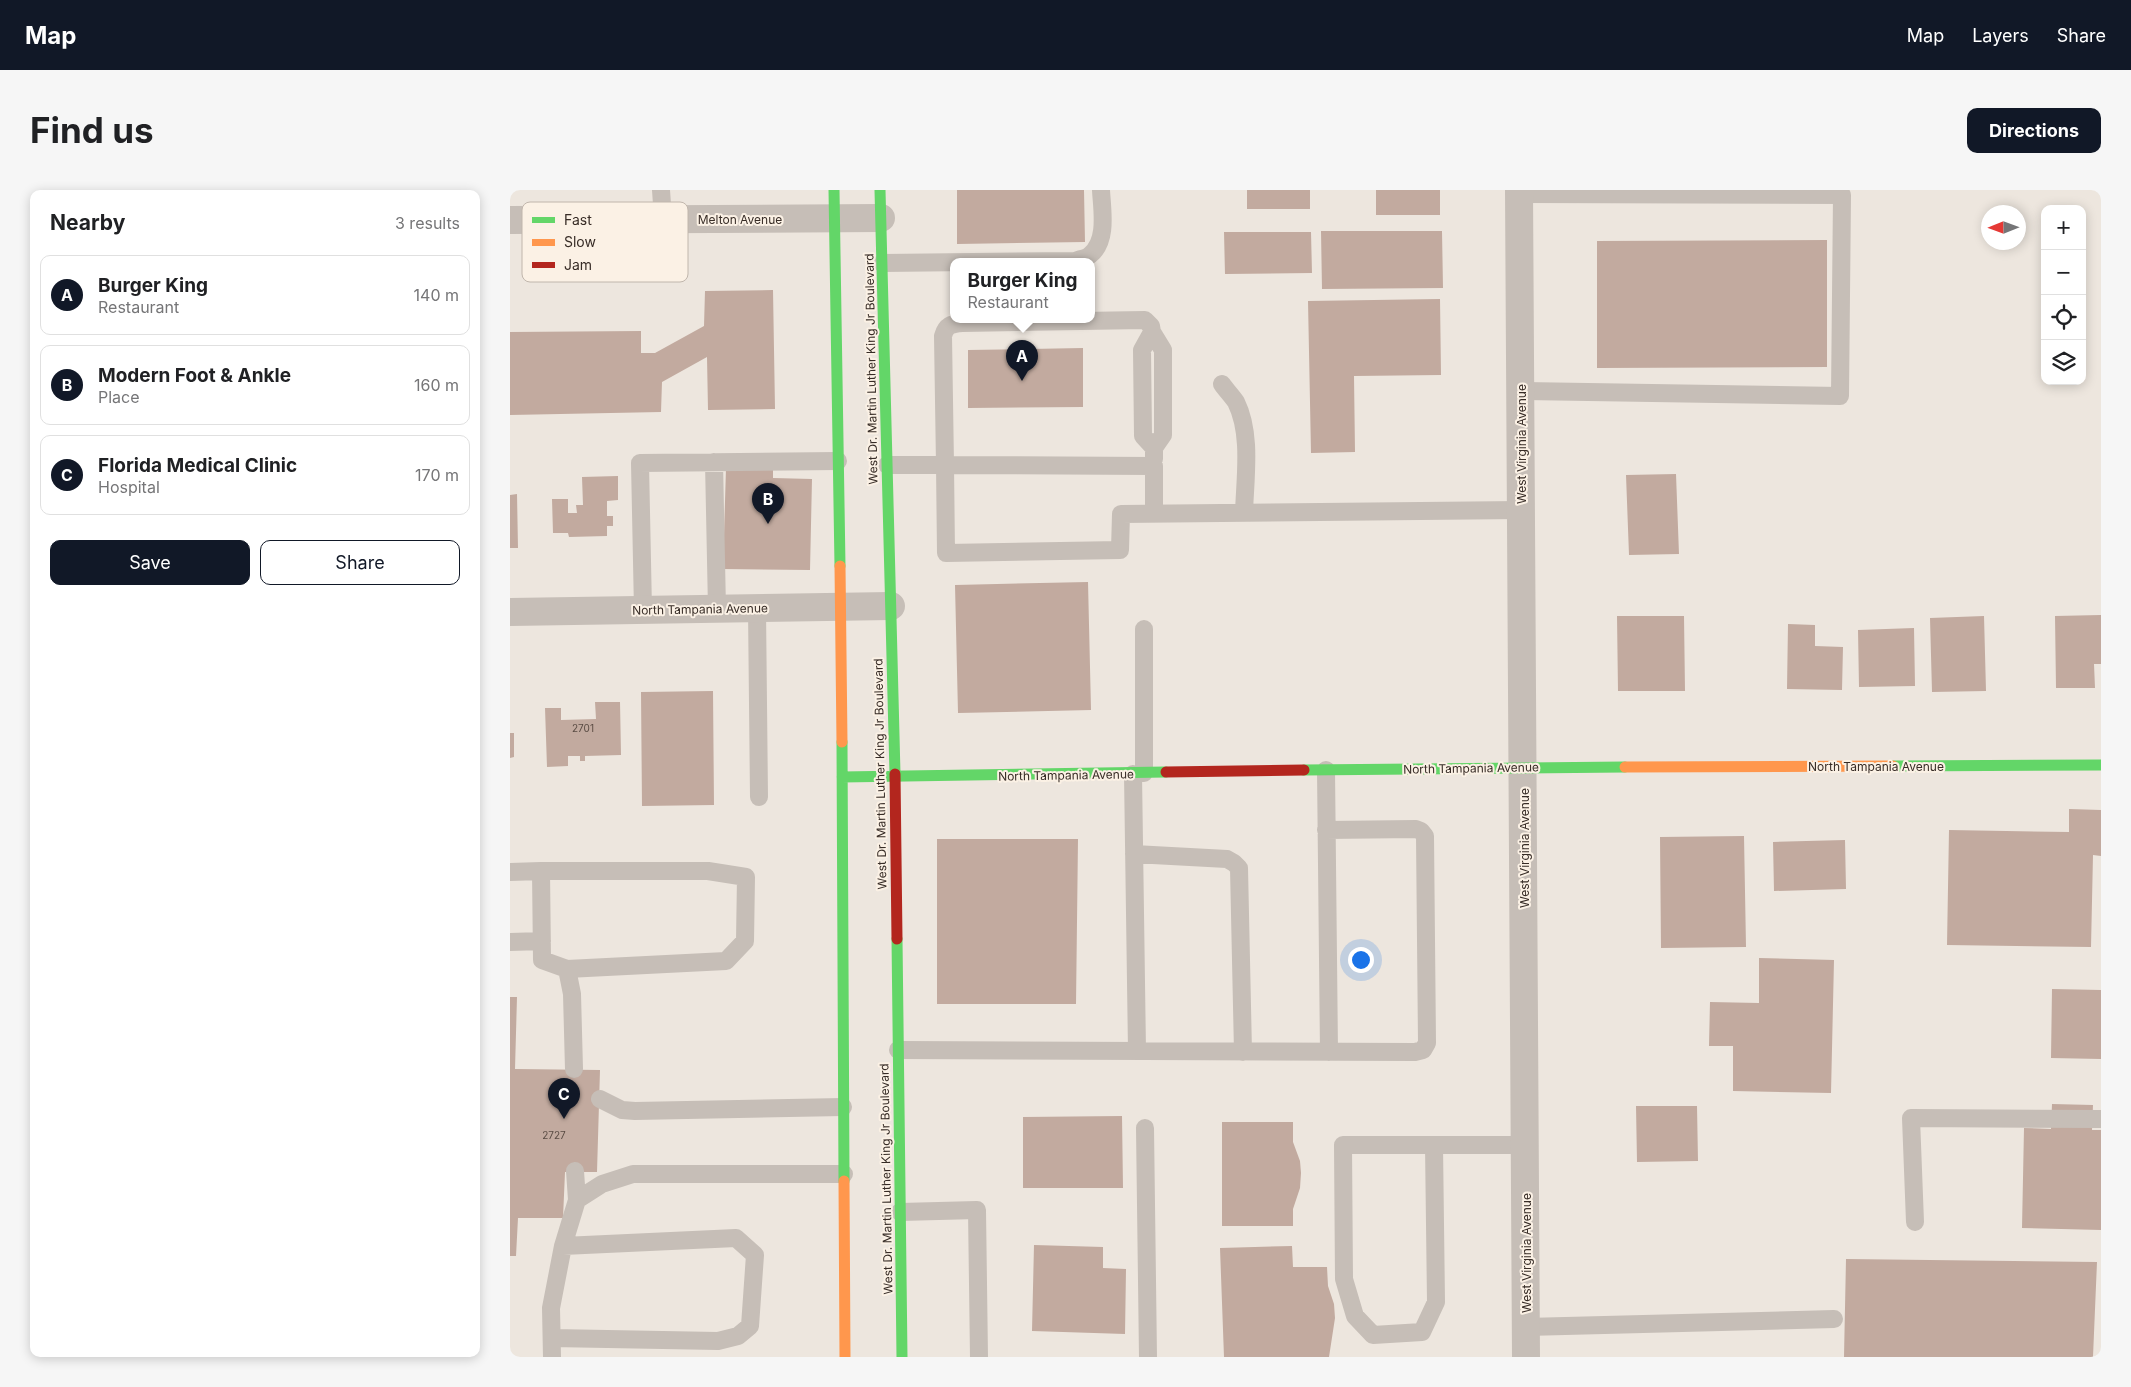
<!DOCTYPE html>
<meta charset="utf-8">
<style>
:root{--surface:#fff;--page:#f6f6f6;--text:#202124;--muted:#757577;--line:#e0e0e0;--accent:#111827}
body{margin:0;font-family:Inter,sans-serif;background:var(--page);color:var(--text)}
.controls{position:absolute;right:15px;top:15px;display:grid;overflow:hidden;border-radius:10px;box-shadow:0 2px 12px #0003}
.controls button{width:45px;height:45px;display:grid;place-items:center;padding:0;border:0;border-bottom:1px solid var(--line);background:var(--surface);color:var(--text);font:25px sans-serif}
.compass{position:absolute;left:1471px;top:15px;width:45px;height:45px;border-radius:50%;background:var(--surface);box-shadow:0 2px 12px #0003;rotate:269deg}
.you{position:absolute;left:850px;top:769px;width:18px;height:18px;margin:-12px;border:4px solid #fff;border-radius:50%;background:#1a73e8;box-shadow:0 0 0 8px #1a73e833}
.badge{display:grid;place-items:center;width:32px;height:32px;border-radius:50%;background:var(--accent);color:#fff;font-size:16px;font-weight:700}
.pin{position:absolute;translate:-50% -41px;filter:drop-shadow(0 1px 2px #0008)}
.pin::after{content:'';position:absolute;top:26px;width:18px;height:15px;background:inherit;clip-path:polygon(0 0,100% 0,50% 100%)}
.popup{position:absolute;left:440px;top:68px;width:145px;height:65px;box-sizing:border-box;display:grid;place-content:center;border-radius:10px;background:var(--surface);filter:drop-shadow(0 1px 4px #0005);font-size:16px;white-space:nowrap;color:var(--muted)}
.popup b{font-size:19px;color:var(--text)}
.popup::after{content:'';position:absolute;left:50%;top:100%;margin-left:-10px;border:10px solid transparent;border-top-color:var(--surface)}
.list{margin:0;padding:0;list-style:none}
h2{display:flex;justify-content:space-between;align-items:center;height:65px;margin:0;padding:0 20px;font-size:21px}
h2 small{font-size:16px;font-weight:400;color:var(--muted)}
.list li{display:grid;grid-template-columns:32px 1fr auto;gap:15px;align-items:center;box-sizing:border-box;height:80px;margin:0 10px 10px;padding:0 10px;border:1px solid var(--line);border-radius:10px}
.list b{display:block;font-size:19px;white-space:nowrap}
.list p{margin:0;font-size:16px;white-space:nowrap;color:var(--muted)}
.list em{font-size:16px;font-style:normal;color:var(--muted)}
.actions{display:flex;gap:10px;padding:15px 20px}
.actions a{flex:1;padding:11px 0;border:1px solid var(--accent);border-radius:10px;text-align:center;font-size:18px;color:var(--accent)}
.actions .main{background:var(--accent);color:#fff}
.icon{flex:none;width:28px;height:28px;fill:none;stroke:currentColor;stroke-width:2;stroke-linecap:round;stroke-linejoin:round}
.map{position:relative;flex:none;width:1591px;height:1167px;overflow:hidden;border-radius:10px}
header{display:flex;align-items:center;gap:30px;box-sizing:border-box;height:70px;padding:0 25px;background:var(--accent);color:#fff}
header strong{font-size:24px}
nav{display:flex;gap:28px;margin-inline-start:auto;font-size:18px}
.intro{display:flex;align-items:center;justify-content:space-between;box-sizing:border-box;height:120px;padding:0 30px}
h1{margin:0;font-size:35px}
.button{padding:12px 22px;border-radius:10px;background:var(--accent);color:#fff;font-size:18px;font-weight:700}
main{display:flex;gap:30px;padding:0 30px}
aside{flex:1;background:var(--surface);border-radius:10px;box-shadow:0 2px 12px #0003}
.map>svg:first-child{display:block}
.building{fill:#c2aa9f}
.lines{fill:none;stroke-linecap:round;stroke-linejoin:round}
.lane{stroke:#c6beb7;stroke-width:18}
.street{stroke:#c6beb7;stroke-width:28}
.fast{stroke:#63d668;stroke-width:11}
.slow{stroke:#ff974d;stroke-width:11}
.jam{stroke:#b3261e;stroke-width:11}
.labels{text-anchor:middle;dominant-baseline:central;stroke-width:4;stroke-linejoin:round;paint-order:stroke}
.number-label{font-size:10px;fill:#5a4c44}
.street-label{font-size:12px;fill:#372c26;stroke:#fbf1e5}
.key{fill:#fbf1e5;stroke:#c0b6ac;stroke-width:1}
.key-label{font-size:14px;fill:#372c26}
</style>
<header>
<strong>Map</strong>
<nav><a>Map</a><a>Layers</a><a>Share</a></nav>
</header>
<div class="intro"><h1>Find us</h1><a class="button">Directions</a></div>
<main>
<aside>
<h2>Nearby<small>3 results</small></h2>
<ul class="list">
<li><span class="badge">A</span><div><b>Burger King</b><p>Restaurant</p></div><em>140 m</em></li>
<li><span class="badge">B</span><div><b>Modern Foot &amp; Ankle</b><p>Place</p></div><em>160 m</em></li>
<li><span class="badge">C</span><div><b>Florida Medical Clinic</b><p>Hospital</p></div><em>170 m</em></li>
</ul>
<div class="actions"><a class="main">Save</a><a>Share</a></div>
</aside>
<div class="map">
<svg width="1591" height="1167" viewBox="0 0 1591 1167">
<rect width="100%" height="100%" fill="#ede6de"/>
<path class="building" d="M447,0H574L575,52L447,54Z
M737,0H800V19H737Z
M866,0H930V25H866Z
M811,41H932L933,98L812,99Z
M714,42H801L802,83L715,84Z
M1317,50V177L1087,178V51Z
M263,100L265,219L198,220L197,167L152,192L151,222L0,225V142L131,141V163H145L194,136L195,101Z
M930,109L931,185L844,186L845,262L801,263L798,111Z
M573,158V217L458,218V160Z
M216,278L263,279V288L302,289L300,380L213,379Z
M1166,284L1169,364L1119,365L1116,285Z
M108,286V310L97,311V326H103V336H97V346L59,347L58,343H43L42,309H58V323H67L66,315H73L72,287Z
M7,304L8,358H0V305Z
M578,392L581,520L448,523L445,395Z
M1591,425V474H1584L1585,498H1546L1545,426Z
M1107,426H1174L1175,501H1108Z
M1474,426L1476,501L1422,502L1420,428Z
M1278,434L1305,435V456L1333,457L1332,500L1277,499Z
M1404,438L1405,496L1349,497L1348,440Z
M203,501L204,615L132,616L131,502Z
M85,512H110L111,565L75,566V571H70V566H58V576L37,577L35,518H51V530L86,529Z
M0,543H4V567L0,568Z
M1559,619L1591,620V666L1583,665L1581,757L1437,755L1439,640L1559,642Z
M1234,646L1236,757L1151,758L1150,647Z
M427,649H568L566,814H427Z
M1335,650L1336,699L1264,701L1263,652Z
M1249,768L1324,770L1321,903L1223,901V856H1199L1200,812L1249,813Z
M1542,799L1591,800V869L1541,868Z
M0,807H7L5,879L90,880L87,982H55L53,1028H8L6,1066H0Z
M1542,914L1583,915L1582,940H1591V1040L1512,1038L1514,938L1541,939Z
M1126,916H1187L1188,971L1127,972Z
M612,926L613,998H513V927Z
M712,932H783V952L790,971L791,983L790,998L783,1019V1036H712Z
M524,1055L593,1057V1078L616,1079L615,1144L522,1141Z
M782,1056L783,1077H817L818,1096L824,1114L825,1128L819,1167H714L710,1058Z
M1336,1069L1587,1072L1583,1167H1334Z"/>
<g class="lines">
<path class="lane" d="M151,0L153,29
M1009,4L1332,5L1330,206L1010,201
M372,73L565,71C570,69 577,68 580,65C598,51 592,20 591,0
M642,142L653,160V245L644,258V269
M712,194C716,200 722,206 726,212C742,244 735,288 734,323
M644,258L633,246L632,160L642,142L641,136L635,130L452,133C441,134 436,135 433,146L435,275L644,276V324
M204,272L207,419
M377,275H435L436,363L610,360L611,324L1011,320
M247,419L249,607
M133,420L130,273L328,271
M816,580L819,862
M634,583V439
M623,584L627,861
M624,664L717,669L724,673L729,678L733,862
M31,681H198L236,687L235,751L216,771L57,779
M0,682L31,681L32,770L57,779L62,804L64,879
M0,752L32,751
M388,860L905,862L913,860L917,853L915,646L911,641L906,639L816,640
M90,909L112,920L125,921L333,917
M635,938L638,1167
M924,955L926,1112L912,1142L863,1145L845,1126L834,1089L833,955H1015
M67,1010L92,994L123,984H334
M390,1022L467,1020L469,1167
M1405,1032L1401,928L1591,929
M1016,1137L1324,1129
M42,1148L208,1151L228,1146L240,1136L245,1065L226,1048L53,1056
M42,1167L41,1118L53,1056L67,1010L65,981"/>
<path class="street" d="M1009,0L1016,1167
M0,30L371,28
M0,422L381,416"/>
<path class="fast" d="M324,0L330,376
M370,0L385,584
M332,552L334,991
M1383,576L1591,575
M794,580L1115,577
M332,587L656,582
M387,749L392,1167"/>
<path class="slow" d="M330,376L332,552
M1115,577L1383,576
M334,991L335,1167"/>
<path class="jam" d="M656,582L794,580
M385,584L387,749"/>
</g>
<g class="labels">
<g class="number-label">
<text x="73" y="538">2701</text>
<text x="44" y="945">2727</text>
</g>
<g class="street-label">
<text x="230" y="29">Melton Avenue</text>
<text transform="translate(361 179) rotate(-91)">West Dr. Martin Luther King Jr Boulevard</text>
<text transform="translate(1011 254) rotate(-90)">West Virginia Avenue</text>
<text transform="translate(190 419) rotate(-1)">North Tampania Avenue</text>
<text x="1366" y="576">North Tampania Avenue</text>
<text transform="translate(961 578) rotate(-1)">North Tampania Avenue</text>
<text transform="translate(370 584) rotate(-91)">West Dr. Martin Luther King Jr Boulevard</text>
<text transform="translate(556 585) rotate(-1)">North Tampania Avenue</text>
<text transform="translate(1014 658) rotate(-90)">West Virginia Avenue</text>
<text transform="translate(376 989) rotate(-91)">West Dr. Martin Luther King Jr Boulevard</text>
<text transform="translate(1016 1063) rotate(-90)">West Virginia Avenue</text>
</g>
</g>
<rect x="12" y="12" width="166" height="80" rx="8" class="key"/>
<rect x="22" y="27" width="23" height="6" fill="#63d668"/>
<rect x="22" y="49" width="23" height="7" fill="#ff974d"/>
<rect x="22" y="72" width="23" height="6" fill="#b3261e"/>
<g class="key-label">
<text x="54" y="35">Fast</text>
<text x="54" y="57">Slow</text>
<text x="54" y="80">Jam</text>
</g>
</svg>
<div class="controls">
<button>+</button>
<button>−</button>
<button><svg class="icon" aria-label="locate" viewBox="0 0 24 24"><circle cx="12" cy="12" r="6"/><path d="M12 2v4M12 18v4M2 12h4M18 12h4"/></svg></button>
<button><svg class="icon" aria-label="layers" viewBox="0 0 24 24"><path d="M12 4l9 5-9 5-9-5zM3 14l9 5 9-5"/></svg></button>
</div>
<svg class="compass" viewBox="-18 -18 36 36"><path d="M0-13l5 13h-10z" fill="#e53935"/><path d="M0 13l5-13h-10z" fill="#757577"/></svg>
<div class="you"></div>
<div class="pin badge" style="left:512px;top:191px">A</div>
<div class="popup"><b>Burger King</b>Restaurant</div>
<div class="pin badge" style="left:258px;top:334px">B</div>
<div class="pin badge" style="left:54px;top:929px">C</div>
</div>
</main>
